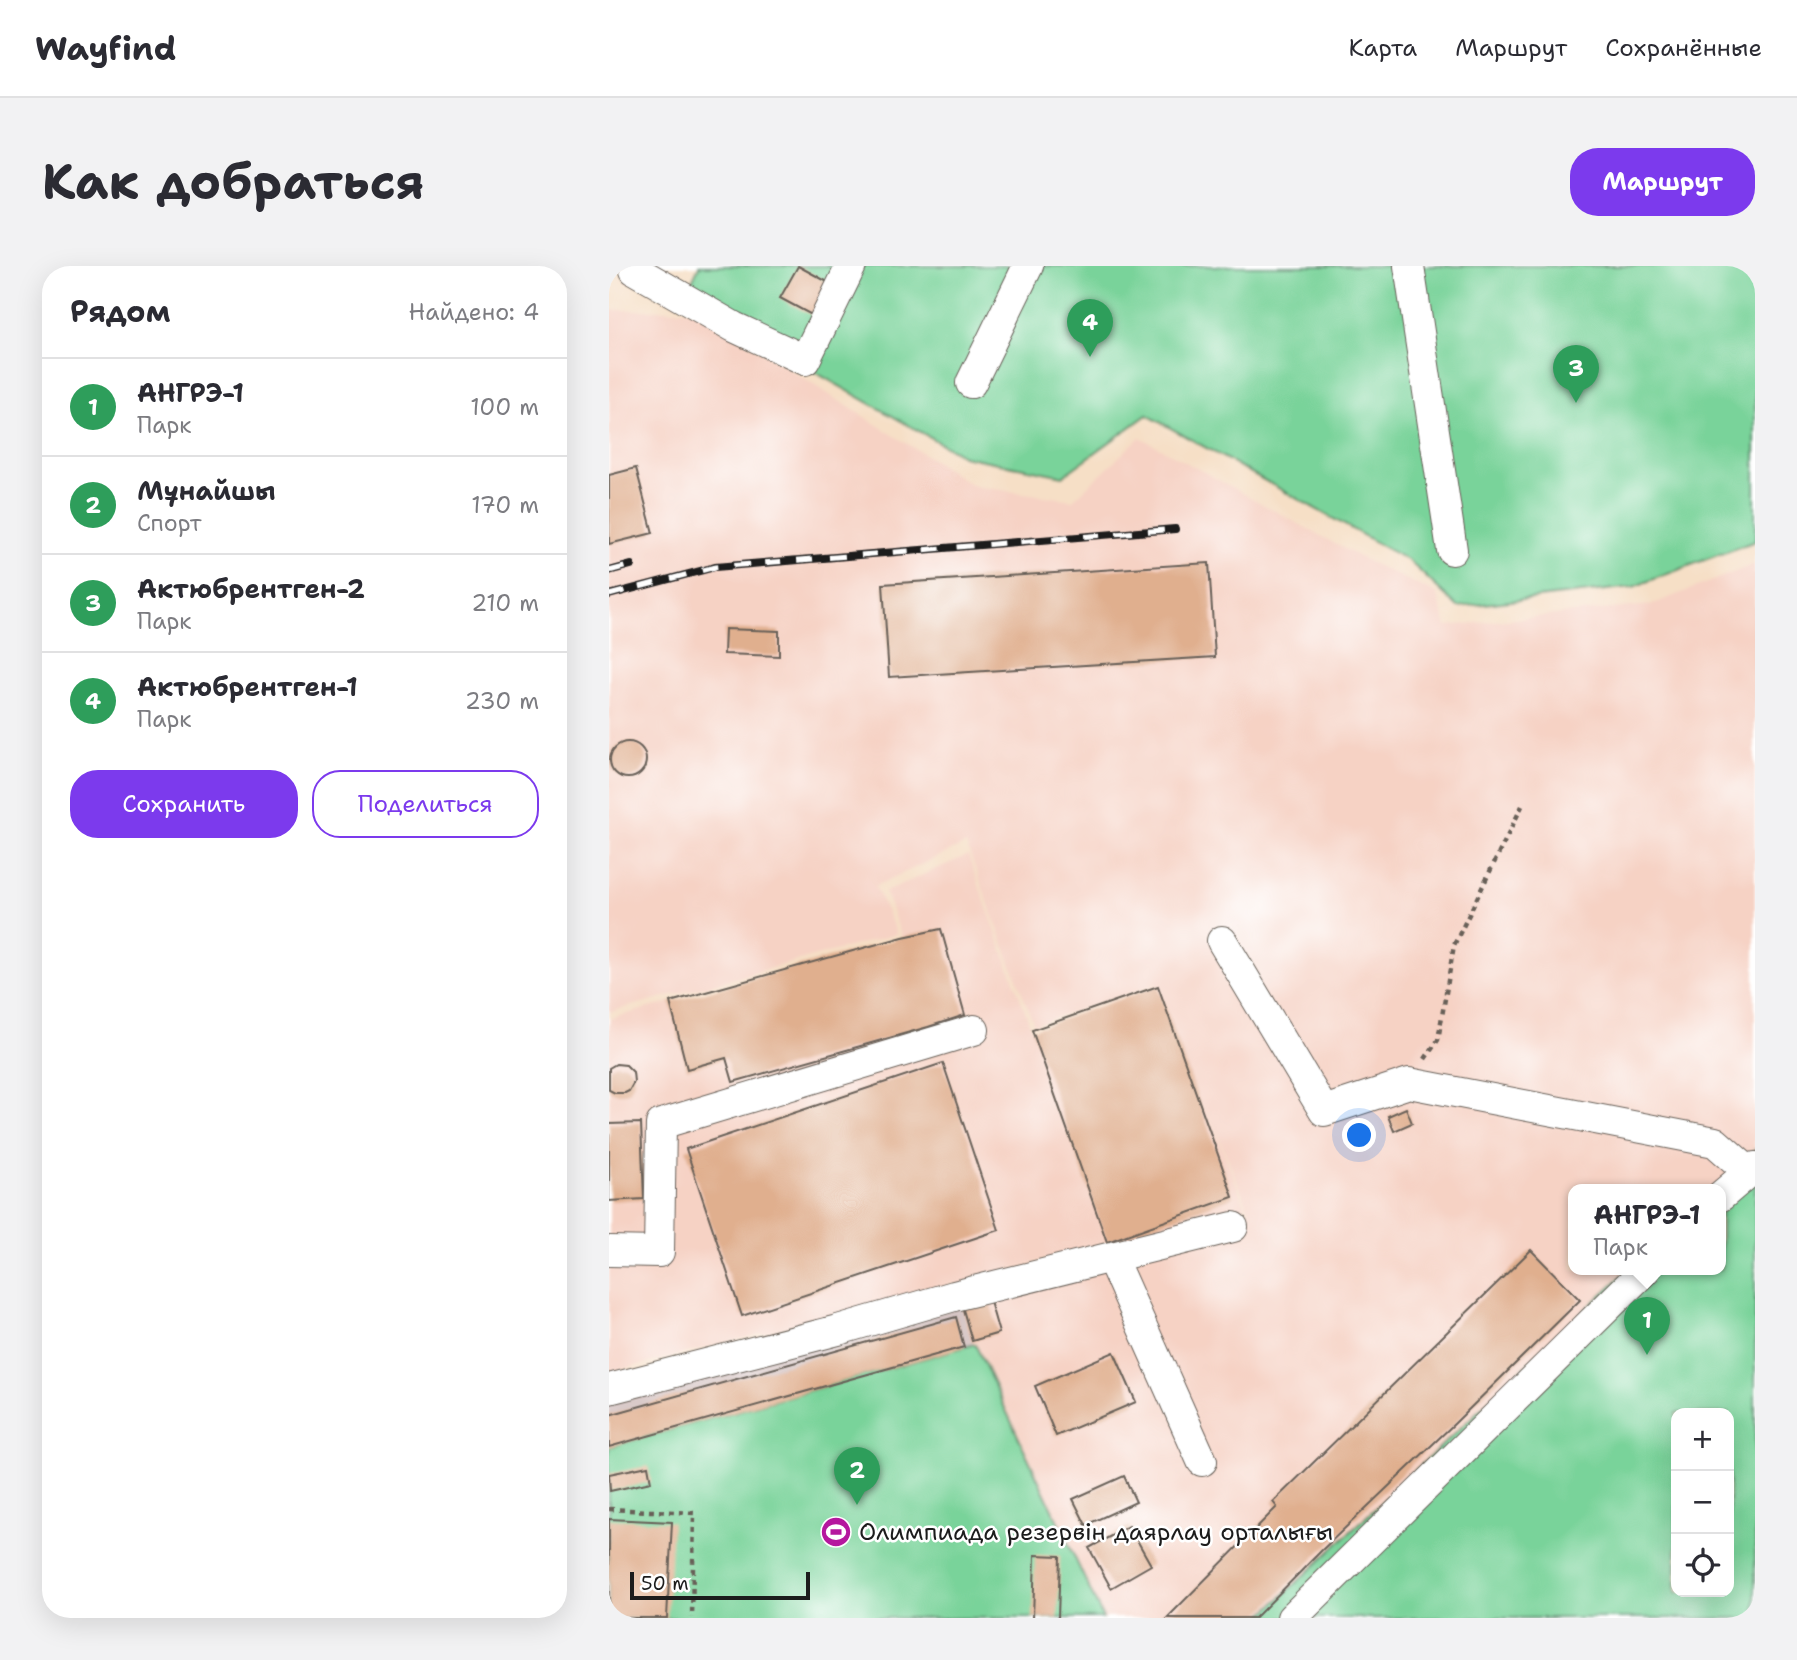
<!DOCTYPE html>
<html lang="ru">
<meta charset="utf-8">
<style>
:root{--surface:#fff;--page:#f2f2f3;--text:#2b2b33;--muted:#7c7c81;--line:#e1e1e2;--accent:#7c3aed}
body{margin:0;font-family:"Shantell Sans",sans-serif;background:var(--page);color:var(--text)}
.controls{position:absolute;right:21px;bottom:21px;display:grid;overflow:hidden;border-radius:14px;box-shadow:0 7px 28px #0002}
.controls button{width:63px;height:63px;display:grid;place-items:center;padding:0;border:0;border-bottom:2px solid var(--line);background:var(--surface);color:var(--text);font:35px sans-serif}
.scale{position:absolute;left:21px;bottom:18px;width:180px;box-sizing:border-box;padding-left:7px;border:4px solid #1c1c1c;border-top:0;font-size:19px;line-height:24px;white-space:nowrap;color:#1c1c1c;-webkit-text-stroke:5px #fff;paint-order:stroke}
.you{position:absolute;left:751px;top:870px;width:24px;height:24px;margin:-18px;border:5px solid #fff;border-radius:50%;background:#1a73e8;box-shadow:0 0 0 10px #1a73e833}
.badge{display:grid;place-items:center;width:46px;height:46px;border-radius:50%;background:var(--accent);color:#fff;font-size:23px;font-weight:700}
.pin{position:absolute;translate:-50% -58px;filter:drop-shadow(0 2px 4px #0008)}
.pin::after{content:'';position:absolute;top:37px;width:24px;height:21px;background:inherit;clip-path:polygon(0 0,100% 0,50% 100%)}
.popup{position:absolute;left:959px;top:918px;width:158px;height:91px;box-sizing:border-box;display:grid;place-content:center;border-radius:14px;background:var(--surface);filter:drop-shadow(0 2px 5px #0005);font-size:23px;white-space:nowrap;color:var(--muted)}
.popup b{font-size:26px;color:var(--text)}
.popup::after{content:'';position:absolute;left:50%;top:100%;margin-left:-14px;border:14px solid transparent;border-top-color:var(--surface)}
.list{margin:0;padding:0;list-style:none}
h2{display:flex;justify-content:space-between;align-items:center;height:91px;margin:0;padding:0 28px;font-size:30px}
h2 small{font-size:23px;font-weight:400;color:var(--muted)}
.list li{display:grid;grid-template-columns:46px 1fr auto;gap:21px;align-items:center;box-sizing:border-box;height:98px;padding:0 28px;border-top:2px solid var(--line)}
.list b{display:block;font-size:26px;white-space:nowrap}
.list p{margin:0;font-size:23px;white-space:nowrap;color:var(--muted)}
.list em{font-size:23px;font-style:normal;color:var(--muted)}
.actions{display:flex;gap:14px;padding:21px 28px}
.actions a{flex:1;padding:16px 0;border:2px solid var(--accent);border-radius:28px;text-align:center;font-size:24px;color:var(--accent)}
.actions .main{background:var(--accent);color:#fff}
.icon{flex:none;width:38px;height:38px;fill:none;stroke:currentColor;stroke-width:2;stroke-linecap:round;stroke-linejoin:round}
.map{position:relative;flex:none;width:1146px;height:1352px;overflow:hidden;border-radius:28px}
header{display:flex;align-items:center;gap:42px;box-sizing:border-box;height:98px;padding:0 35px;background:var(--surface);border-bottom:2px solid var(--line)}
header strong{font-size:33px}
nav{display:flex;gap:38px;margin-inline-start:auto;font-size:24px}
.intro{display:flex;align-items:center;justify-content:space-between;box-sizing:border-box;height:168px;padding:0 42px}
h1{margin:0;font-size:49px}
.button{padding:18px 32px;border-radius:28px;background:var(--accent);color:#fff;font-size:24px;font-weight:700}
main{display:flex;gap:42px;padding:0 42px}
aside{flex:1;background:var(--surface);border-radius:28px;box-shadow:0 7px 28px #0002}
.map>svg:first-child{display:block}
.built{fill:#f6d2c4;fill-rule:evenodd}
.industrial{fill:#d1bfbe}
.green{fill:#79d39a;stroke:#4a785b;stroke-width:2;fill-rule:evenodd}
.building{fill:#e0af8e}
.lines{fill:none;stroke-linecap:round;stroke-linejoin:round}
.minor-casing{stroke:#686058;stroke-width:32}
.path{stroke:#686058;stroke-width:4.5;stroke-dasharray:5 5;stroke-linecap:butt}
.minor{stroke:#fff;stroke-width:30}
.rail-casing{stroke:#1c1c1c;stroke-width:8}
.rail{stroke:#fff;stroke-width:5;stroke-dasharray:16;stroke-linecap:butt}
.labels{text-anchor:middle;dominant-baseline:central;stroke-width:5;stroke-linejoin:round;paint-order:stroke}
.poi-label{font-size:24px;fill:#1c1c1c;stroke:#fff;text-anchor:start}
</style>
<header>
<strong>Wayfind</strong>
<nav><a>Карта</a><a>Маршрут</a><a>Сохранённые</a></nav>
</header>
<div class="intro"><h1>Как добраться</h1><a class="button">Маршрут</a></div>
<main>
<aside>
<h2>Рядом<small>Найдено: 4</small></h2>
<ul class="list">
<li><span class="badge" style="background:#2e9e5b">1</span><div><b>АНГРЭ-1</b><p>Парк</p></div><em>100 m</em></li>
<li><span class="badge" style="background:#2e9e5b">2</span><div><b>Мұнайшы</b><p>Спорт</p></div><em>170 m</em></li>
<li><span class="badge" style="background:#2e9e5b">3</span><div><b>Актюбрентген-2</b><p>Парк</p></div><em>210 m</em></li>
<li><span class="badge" style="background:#2e9e5b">4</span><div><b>Актюбрентген-1</b><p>Парк</p></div><em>230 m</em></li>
</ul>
<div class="actions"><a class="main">Сохранить</a><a>Поделиться</a></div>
</aside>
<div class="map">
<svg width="1146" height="1352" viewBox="0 0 1146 1352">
<rect width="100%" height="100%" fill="#fff"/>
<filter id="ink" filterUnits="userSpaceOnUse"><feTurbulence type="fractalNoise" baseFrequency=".0143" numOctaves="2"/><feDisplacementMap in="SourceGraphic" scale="14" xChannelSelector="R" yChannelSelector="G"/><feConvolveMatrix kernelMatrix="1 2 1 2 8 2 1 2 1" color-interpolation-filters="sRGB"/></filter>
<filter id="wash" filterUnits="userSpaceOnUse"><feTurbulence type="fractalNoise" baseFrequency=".00686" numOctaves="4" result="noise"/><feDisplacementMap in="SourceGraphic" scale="28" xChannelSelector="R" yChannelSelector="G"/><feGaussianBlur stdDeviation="1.57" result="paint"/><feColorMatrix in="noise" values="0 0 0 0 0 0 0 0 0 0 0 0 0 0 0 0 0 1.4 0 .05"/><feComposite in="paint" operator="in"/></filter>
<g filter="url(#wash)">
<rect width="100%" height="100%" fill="#f6dfc6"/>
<path class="built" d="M0,44H86L365,220L464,234L531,171L752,292L828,328L838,360L1042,339L1146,298V884L1104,923H964V1003H1020L650,1352H494L367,1078L363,1075L345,1018L0,1107V753L293,672L276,626L359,589L423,764L549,719L548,718L425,759L357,578L266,620L288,668L0,746ZM595,835L640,944L393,1006L498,976L637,942Z"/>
<path class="industrial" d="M353,1040L363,1075L366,1078L0,1181V1131Z"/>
<path class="green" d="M90,0H1146V275L1024,321L849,341L800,295L538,149L454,210L354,190L75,32Z
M1146,884V1352H650L1020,1003H1112V923L1125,902ZM1067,1147H1120V1326H1067Z
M366,1078L494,1352H0V1181Z"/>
<g id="blocks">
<path class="building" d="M189,0L228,21L210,53L171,32Z
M27,202L44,267L0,278V209Z
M600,297L606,391L280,411L274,318Z
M116,363L170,365V390L115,388Z
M1 494a18 18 0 1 1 36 0a18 18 0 1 1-36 0Z
M332,663L356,749L319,761L124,816L117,792L78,803L61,736L294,671Z
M549,720L624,931L498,976L423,764Z
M334,797L390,964L133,1050L77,883Z
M7,798L17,799L24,806L25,816L20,825L16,827H6L0,824V802Z
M797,842L803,857L785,865L779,850Z
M32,857L35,933L0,935V858Z
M922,984L971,1034L846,1157L713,1284L646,1352H558L668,1241L664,1236Z
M380,1032L390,1067L363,1075L353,1040Z
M347,1051L355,1081L0,1181V1149Z
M505,1086L527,1136L447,1170L426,1120Z
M39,1200L42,1216L1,1225L0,1208Z
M515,1210L527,1236L477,1259L464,1233Z
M0,1253L63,1256L58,1352H0Z
M520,1260L542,1299L502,1322L480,1282Z
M426,1289L451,1290L449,1352H424Z"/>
</g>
</g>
<g filter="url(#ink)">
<use href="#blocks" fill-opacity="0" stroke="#686058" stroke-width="2"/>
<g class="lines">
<g class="minor-casing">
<path id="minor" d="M800,0L843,284
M26,4L125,61L196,94L242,0
M362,117L419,0
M613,675L715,845L800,817L1106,876L1140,906
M1112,930L1146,901
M0,985L50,986L52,858L365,764
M502,991L593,1195
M0,1123L229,1064L345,1030L624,961
M683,1352L1037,1003"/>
</g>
<path class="path" d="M816,793L829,774L845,679L913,540
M0,1243L85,1247L83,1352"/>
<use href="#minor" class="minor"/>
<g class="rail-casing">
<path id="rail" d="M0,305L22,299
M0,329L106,301L566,263"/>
</g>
<use href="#rail" class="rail"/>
</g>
</g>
<defs>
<g id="stadium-disc" transform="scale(1.575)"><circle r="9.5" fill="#b5179e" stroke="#fff"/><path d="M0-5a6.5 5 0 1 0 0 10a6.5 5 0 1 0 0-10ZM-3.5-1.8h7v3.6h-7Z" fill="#fff"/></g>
</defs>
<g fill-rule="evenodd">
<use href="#stadium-disc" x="227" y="1266"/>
</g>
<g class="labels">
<g class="poi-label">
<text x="250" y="1266">Олимпиада резервін даярлау орталығы</text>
</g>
</g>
</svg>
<div class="controls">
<button>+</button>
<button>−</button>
<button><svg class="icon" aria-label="locate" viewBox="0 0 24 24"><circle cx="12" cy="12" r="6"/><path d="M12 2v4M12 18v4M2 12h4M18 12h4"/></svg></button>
</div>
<div class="scale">50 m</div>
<div class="you"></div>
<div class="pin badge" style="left:1038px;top:1089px;background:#2e9e5b">1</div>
<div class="popup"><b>АНГРЭ-1</b>Парк</div>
<div class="pin badge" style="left:248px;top:1239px;background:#2e9e5b">2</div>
<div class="pin badge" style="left:967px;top:137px;background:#2e9e5b">3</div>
<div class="pin badge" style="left:481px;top:91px;background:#2e9e5b">4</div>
</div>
</main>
